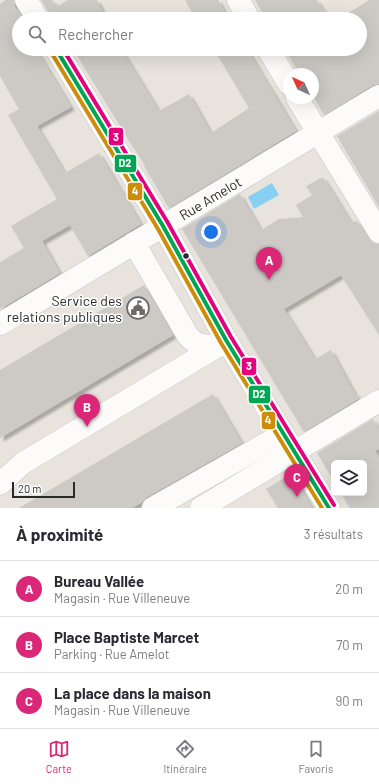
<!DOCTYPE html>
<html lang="fr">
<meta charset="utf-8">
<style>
:root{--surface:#fff;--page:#f7f7f7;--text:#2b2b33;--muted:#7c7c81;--line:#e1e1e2;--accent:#db2777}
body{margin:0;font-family:Barlow,sans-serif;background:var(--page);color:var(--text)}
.controls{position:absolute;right:12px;bottom:12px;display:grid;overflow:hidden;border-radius:6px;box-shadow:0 4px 16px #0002}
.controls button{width:36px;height:36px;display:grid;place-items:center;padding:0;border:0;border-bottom:1px solid var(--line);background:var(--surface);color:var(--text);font:20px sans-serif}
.compass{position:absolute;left:283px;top:68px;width:36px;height:36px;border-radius:50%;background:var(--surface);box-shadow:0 4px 16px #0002;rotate:315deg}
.scale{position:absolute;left:12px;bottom:10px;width:63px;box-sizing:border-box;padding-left:4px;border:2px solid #292929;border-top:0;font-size:11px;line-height:14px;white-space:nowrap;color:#292929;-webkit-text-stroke:3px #fff;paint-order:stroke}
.you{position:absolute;left:211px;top:232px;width:14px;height:14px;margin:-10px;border:3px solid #fff;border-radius:50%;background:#1a73e8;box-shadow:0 0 0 6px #1a73e833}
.badge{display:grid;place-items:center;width:26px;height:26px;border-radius:50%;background:var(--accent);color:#fff;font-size:13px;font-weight:700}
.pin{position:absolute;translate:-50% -33px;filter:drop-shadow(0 1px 2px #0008)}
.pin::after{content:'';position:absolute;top:21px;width:14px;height:12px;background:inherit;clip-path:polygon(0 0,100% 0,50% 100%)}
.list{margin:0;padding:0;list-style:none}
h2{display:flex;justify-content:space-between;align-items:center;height:52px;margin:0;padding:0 16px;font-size:17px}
h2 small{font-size:13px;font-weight:400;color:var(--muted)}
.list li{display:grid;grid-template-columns:26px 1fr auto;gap:12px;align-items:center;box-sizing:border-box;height:56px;padding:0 16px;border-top:1px solid var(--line)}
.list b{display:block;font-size:15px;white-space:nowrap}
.list p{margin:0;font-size:13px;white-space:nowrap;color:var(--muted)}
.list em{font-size:13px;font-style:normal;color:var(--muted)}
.icon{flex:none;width:22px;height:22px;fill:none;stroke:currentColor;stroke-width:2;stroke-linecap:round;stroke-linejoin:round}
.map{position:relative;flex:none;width:379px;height:508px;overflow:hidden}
.search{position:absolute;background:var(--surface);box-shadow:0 4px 16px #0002;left:12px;right:12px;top:12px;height:44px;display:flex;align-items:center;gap:10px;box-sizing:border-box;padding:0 14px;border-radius:22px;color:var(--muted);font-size:15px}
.sheet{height:220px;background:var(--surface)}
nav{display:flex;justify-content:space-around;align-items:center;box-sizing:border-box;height:56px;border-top:1px solid var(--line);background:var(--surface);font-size:11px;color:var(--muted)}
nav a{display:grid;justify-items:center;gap:2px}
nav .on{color:var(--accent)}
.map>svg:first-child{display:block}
.water{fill:#87d0f3}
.building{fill:#cdcac5;filter:url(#shadow)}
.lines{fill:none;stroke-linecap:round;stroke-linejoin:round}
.minor-casing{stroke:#c4c3c4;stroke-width:23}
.tertiary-casing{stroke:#c4c3c4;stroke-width:23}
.minor{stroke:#fcfbfa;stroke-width:22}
.tertiary{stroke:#fcfbfa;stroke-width:22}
.bus-1-casing{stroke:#fff;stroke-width:7}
.bus-2-casing{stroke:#fff;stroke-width:7}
.bus-3-casing{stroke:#fff;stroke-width:7}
.bus-1{stroke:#00a651;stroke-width:4}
.bus-2{stroke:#ce8d08;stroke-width:4}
.bus-3{stroke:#e5007d;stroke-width:4}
.bus-dot{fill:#292929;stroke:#fff;stroke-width:1.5}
.labels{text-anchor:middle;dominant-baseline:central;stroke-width:3;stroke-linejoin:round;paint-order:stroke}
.street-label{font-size:14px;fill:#292929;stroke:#fff}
.poi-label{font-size:14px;fill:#292929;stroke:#fff;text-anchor:end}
.line-badge{stroke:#fff;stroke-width:1.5}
.badge-label{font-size:11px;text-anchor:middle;font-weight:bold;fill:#fff}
</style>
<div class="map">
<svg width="379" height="508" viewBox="0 0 379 508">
<defs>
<filter id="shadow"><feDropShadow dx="3.5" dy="3.5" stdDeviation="1" flood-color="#0004"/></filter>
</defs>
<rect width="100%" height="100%" fill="#e8e4dd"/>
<path class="water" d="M272,183L279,195L254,209L248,197Z"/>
<path class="building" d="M6,0H14L15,7L23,19H19V49H36L71,107L37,126L65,173L99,153L141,224L88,256L70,225L42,241L60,273L0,309V262L24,248L11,226L57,199L8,115L19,109L0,76V4Z
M41,0H52L56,7L68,0H97L103,12L90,19H50L49,12Z
M185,0H218L229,19H196Z
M255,0H317L329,19H266Z
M369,0H379V84L373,85L324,115L313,96V74H300L284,49H360V19H339Z
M73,49H121L159,111L189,94L211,133L249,108L214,49H247L296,131L169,208L144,166L145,165L128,139Z
M379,111V207L337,136Z
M323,177L351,222L357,221L369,239L373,243L379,244V335L341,275L284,309L315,359L331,350L356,396H361V397L304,432L182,229L240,194L261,230L279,219L303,217L296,205L312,195L306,186Z
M144,285L173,335L0,438V370Z
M213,394L242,443L147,497L142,502L132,508H19Z
M373,419L379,429V449L375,451L379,458V508H350L341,493H364V463H334V481L317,453Z
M292,473L293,475L312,508H278L266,489Z"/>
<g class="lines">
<g class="minor-casing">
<g id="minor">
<path d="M238,0L249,19"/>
<path d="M268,49L289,84"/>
<path d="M297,98L379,232"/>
<path d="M134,243L188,336C200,348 203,345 218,346"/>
<path id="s1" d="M0,324L379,96"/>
<path d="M0,484L23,463L218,346L226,340"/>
<path d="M153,508L283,434"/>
<path d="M201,508L379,401"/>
</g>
</g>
<g class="tertiary-casing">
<path id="tertiary" d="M26,0L38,19
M56,49L163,226L226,340L283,434L329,508"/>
</g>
<use href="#minor" class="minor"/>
<use href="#tertiary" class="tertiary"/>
<g class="bus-1-casing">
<path id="bus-1" d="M56,49L163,226L226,340L329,508"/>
</g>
<g class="bus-2-casing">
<path id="bus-2" d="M51,52L158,229L221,343L322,508"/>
</g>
<g class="bus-3-casing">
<path id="bus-3" d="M63,49L168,223L231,337L334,505"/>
</g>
<use href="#bus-1" class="bus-1"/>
<use href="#bus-2" class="bus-2"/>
<use href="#bus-3" class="bus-3"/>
</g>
<defs>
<g id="civic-ring" transform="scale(1.15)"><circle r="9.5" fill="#fff" stroke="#6c6a68" stroke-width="1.5"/><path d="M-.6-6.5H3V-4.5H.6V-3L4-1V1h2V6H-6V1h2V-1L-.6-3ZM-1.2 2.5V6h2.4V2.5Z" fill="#6c6a68"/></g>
</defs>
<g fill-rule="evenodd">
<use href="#civic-ring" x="138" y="308"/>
</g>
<circle class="bus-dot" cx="186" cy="256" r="3.5"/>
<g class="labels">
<g class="street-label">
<text stroke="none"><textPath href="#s1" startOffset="245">Rue Amelot</textPath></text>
</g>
<g class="poi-label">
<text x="122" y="300">Service des<tspan x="122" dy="16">relations publiques</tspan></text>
</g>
</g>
<g class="line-badge">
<rect x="108" y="127" width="16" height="19" rx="4" fill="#e5007d"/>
<rect x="114" y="154" width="23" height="19" rx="4" fill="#00a651"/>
<rect x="127" y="182" width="16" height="19" rx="4" fill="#ce8d08"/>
<rect x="241" y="357" width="16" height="19" rx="4" fill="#e5007d"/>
<rect x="248" y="385" width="23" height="19" rx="4" fill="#00a651"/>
<rect x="261" y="411" width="15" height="19" rx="4" fill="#ce8d08"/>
</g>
<g class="badge-label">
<text x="116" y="141">3</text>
<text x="125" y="167">D2</text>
<text x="135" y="195">4</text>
<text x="249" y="370">3</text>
<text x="259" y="398">D2</text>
<text x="268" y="424">4</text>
</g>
</svg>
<div class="controls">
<button><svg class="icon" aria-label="layers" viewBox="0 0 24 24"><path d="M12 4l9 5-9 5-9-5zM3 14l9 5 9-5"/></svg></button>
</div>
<svg class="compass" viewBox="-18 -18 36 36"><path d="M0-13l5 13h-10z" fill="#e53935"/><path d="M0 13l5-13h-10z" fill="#7c7c81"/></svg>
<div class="scale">20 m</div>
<div class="you"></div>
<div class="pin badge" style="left:269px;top:280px">A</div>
<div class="pin badge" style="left:87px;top:427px">B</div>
<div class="pin badge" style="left:297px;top:497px">C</div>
<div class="search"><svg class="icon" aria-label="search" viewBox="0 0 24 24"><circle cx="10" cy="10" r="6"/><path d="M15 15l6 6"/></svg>Rechercher</div>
</div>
<section class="sheet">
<h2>À proximité<small>3 résultats</small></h2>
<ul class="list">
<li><span class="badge">A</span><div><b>Bureau Vallée</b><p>Magasin · Rue Villeneuve</p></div><em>20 m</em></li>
<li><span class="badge">B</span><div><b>Place Baptiste Marcet</b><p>Parking · Rue Amelot</p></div><em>70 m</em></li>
<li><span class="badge">C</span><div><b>La place dans la maison</b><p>Magasin · Rue Villeneuve</p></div><em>90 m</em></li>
</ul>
</section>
<nav>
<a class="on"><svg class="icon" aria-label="map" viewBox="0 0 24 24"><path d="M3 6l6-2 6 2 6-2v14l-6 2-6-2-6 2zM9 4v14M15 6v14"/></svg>Carte</a>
<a><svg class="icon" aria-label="directions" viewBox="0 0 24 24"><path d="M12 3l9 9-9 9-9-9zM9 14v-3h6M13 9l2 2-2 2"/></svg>Itinéraire</a>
<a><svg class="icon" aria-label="saved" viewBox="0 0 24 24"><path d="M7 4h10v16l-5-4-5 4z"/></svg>Favoris</a>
</nav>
